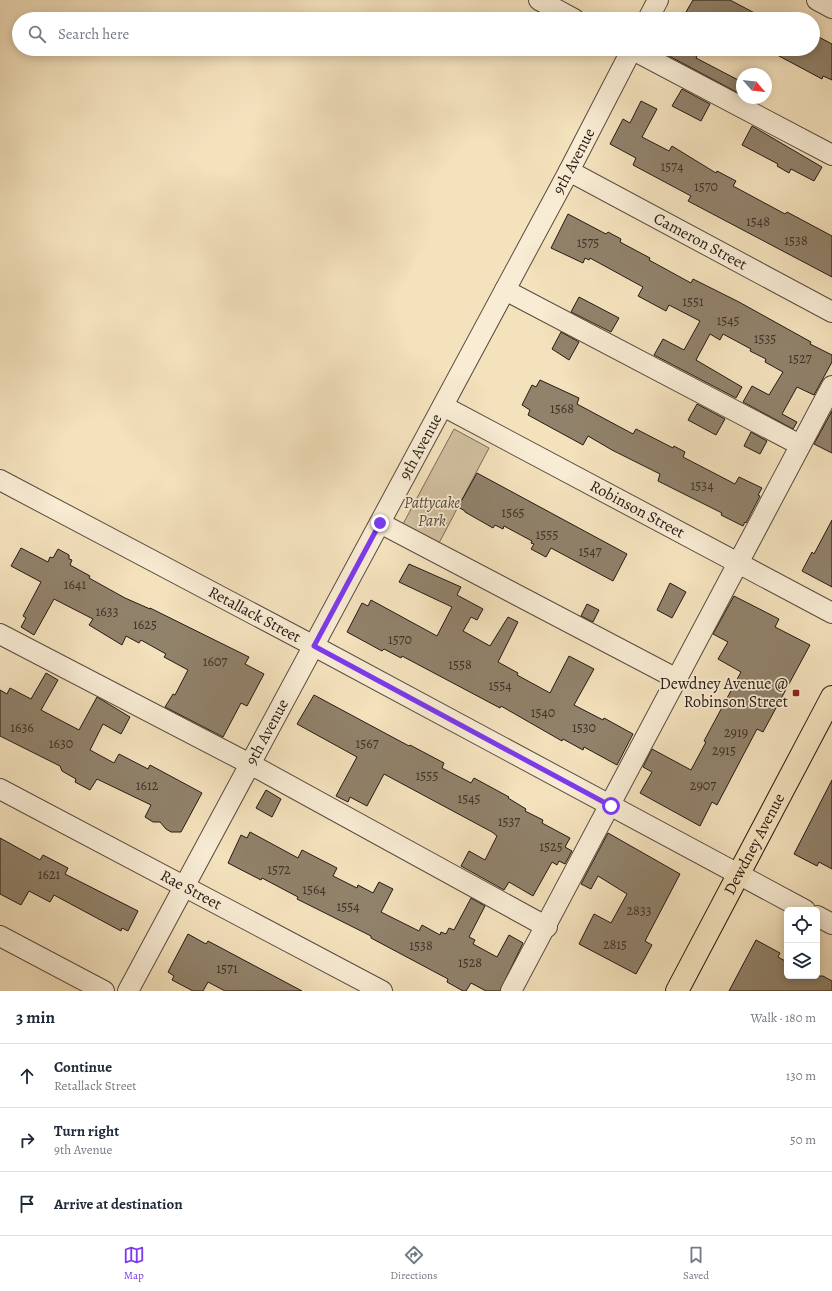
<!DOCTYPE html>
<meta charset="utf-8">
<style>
:root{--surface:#fff;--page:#f6f6f7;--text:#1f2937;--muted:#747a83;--line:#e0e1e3;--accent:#7c3aed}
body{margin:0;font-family:Alegreya,serif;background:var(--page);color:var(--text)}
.controls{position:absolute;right:12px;bottom:12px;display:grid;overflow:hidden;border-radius:6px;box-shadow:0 2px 10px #0003}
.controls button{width:36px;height:36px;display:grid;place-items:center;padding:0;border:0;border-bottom:1px solid var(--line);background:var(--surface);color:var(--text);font:20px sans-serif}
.compass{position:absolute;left:736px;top:68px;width:36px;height:36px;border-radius:50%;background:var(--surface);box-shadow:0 2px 10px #0003;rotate:118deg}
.stop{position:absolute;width:12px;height:12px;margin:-9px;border:3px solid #7c3aed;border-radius:50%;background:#fff}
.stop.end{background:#7c3aed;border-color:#fff;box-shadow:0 1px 4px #0008}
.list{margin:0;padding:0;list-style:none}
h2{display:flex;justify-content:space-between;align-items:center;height:52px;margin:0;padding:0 16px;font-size:17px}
h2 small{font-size:13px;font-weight:400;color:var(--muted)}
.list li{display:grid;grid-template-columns:26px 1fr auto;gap:12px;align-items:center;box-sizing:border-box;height:64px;padding:0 16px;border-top:1px solid var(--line)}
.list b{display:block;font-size:15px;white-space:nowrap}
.list p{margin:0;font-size:13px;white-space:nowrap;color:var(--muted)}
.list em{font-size:13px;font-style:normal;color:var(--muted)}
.icon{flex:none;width:22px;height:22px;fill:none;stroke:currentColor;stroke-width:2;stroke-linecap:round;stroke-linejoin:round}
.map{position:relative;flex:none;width:832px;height:991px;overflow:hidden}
.search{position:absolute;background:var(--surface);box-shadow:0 2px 10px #0003;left:12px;right:12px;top:12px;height:44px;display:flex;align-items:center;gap:10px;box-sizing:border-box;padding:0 14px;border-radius:22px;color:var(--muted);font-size:15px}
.sheet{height:244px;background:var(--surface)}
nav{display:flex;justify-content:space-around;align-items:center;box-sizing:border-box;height:56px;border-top:1px solid var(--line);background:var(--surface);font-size:11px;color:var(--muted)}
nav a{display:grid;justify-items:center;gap:2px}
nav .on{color:var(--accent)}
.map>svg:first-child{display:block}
.green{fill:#d1c0a0;stroke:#7b6c5a}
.building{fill:#91826b;stroke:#251913}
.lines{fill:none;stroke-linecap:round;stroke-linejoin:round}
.minor-casing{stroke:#594b3e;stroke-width:22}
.major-casing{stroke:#251913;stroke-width:24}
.minor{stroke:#f8ecd4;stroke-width:20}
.major{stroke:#f4e2bd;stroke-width:22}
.route{stroke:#7c3aed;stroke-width:5}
.poi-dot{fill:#8f2418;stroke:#f8ecd4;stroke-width:1.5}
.labels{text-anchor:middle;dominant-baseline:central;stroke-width:3.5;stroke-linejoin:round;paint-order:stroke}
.number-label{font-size:14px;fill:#403329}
.street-label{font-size:16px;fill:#251913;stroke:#f8ecd4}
.park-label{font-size:16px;font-style:italic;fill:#594b3d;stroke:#f8ecd4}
.poi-label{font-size:16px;fill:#251913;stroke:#f8ecd4;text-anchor:end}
</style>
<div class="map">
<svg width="832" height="991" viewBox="0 0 832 991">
<rect width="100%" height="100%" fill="#f4e2bd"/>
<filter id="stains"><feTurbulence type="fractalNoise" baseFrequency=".005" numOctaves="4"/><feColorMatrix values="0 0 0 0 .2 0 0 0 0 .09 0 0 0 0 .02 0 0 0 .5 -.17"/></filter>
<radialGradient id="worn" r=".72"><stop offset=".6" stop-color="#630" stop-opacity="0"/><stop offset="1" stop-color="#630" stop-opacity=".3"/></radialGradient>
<path class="green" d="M454,429L489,448L439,543L403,524Z"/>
<path class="building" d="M693,0H730L766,19H700L686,12Z
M813,34L832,44V80L823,76L822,79L766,49H813Z
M656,49H690L698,53L696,58L742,82V95Z
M682,89L710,104L701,121L672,106Z
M641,101L657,109L642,137L669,151L672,146L716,173L717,171L736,181L733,186L785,214L787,212L832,236V277L688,201L691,196L633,165L636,158L610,144L623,119L630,123Z
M752,126L822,167L814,181L791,169L789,173L777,166L778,164L742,145Z
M568,214L606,234L608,232L621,239L620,242L650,258L649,260L691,283L693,279L739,302L811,342L810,344L832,355V362L814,395L797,387L782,414L797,422L793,429L743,402L752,386L769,395L783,372L765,362L766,359L750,351L751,349L723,334L720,340L710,334L696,360L742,387L736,398L654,355L663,339L684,350L700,321L669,305L666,311L638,296L643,287L590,258L589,260L585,258L583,263L551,248Z
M579,297L619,318L611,332L571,312Z
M561,332L579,342L569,360L552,349Z
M540,380L579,398L577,404L633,434L636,429L673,448L674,446L685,452L683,457L735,484L739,477L762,488L758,495L760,496L746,523L745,522L743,526L721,515L722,513L658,481L660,474L612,450L588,436L583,445L528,415L530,410L522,405L532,385L536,387Z
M697,404L725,419L716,435L688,420Z
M832,411V453L814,444Z
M751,432L767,441L760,454L744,446Z
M477,473L627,554L613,581L551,548L546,557L531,549L534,544L531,543L532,541L504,526L503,529L495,525L493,528L465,512V511L458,507Z
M832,520V587L802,571L812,552L814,554Z
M21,548L48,562L50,557L53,558L58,549L69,555V559L72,560L70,565L90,576L89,578L125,598L150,609V608L249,657L245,664L264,674L247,706L241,703L223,737L165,707L173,694L175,695L188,670L164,657L166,654L141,640L139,643L126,636L122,645L89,625L93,619L54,599L34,635L21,627L26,618L23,616L41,582L11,566Z
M409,564L461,587L457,595L483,609L477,620L471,617L463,631L490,646L508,617L518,622L498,662L518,673L517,675L550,693L569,656L594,669L574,705L603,720L604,718L633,734L617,765L584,747L583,750L563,739L562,741L501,706L500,708L402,656L401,658L384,649L382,651L347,632L362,603L368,606L371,600L437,636L452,607L399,582Z
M670,583L686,592L672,618L657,610Z
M734,596L779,619L775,627L810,645L763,732L757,729L717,805L712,802L700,826L640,793L652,772L643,767L652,749L691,770L706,742L704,741L741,672L718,659L728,642L713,634Z
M587,604L599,610L593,622L581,616Z
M46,673L58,680L41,710L79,730L97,697L130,717L121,734L103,724L90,750L114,763L119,754L148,769L150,765L202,793L181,832H171L166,829L160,822H153L145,817L151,805L97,779L90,790L75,782L76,779L62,771L60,766L0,736V690L7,694L10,688L31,699Z
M314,695L409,746L410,745L444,763L442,768L471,783L474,778L509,797L508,798L526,809L525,811L543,820L542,823L570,838L565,847L572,851L565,864L559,861L557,865L552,862L533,896L509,882L504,890L461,866L469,851L485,860L497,836L492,832L384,774L367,806L350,797L348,802L336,796L357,757L297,724Z
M832,780V869L819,862L817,866L794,854Z
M266,790L281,799L272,817L256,808Z
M250,832L298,858L302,850L337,868L333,876L357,888L358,885L373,893L379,882L393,889L381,912L419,931L422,925L440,935L441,932L446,934L449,928L454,930L471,898L485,906L469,937L475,940L473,944L497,957L509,935L523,943L500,991H486L471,983L466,991H463L447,982L448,979L371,938V936L297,899L298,897L262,878L261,880L228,863L241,835L247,838Z
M608,833L680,874L645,941L652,945L636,974L579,944L594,914L611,923L627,894L598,876L591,889L581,884Z
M0,838L40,860L43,855L68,868L65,874L138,911L128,931L122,928L121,931L54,895L50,902L29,891L21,905L0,894Z
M188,934L206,944L208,941L302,991H225L208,982L203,991H193L172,980L174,976L168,972Z
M756,940L780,953L778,957L787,962V976H823L832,981V991H729Z"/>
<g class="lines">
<g class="minor-casing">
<g id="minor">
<path d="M539,0L574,19"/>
<path d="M817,0L832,8"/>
<path d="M648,19L658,0"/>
<path d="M631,49L832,155"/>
<path id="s1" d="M569,171L832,312"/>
<path d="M505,290L800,445"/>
<path id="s2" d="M443,406L832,613"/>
<path id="s3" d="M0,480L314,646L805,910"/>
<path d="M380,523L677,679"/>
<path d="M0,634L250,764L547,927"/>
<path id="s4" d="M0,789L382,991"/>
<path d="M817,916L832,924"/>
<path d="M0,936L104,991"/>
<path id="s5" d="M128,991L569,171L632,49"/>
<path d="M511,991L832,386"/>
</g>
</g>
<g class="major-casing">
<g id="major">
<path id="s6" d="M677,991L832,697"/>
</g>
</g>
<use href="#minor" class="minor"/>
<use href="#major" class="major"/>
</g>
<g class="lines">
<path class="route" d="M380,523L314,646L611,806"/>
</g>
<rect class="poi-dot" x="792" y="689" width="8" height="8" rx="2"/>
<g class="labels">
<g class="number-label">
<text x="672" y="166">1574</text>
<text x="706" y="186">1570</text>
<text x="758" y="221">1548</text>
<text x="796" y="240">1538</text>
<text x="588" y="242">1575</text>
<text x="693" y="301">1551</text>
<text x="728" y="320">1545</text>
<text x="765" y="338">1535</text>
<text x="800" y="358">1527</text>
<text x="562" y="408">1568</text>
<text x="702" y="485">1534</text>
<text x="513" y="512">1565</text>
<text x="547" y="534">1555</text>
<text x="590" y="551">1547</text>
<text x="75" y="584">1641</text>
<text x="107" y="611">1633</text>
<text x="145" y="624">1625</text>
<text x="400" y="639">1570</text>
<text x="215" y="661">1607</text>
<text x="460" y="664">1558</text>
<text x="500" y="685">1554</text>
<text x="543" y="712">1540</text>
<text x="22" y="727">1636</text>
<text x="584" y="727">1530</text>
<text x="736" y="732">2919</text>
<text x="61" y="743">1630</text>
<text x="367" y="743">1567</text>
<text x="724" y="750">2915</text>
<text x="427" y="775">1555</text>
<text x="147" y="785">1612</text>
<text x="703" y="785">2907</text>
<text x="469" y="798">1545</text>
<text x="509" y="821">1537</text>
<text x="551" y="846">1525</text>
<text x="279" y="869">1572</text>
<text x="49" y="874">1621</text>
<text x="314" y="889">1564</text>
<text x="348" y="906">1554</text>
<text x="639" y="910">2833</text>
<text x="615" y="944">2815</text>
<text x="421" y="945">1538</text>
<text x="470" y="962">1528</text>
<text x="227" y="968">1571</text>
</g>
<g class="street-label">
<text stroke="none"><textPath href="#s5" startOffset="942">9th Avenue</textPath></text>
<text stroke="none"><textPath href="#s1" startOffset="149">Cameron Street</textPath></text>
<text stroke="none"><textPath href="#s5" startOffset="618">9th Avenue</textPath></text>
<text stroke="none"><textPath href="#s2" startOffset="220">Robinson Street</textPath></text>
<text stroke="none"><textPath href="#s3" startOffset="288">Retallack Street</textPath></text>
<text stroke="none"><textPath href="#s5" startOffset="294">9th Avenue</textPath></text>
<text stroke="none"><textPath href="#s6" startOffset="166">Dewdney Avenue</textPath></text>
<text stroke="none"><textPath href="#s4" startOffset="216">Rae Street</textPath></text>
</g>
<g class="park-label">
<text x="432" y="503">Pattycake<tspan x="432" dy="18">Park</tspan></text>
</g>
<g class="poi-label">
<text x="788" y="684">Dewdney Avenue @<tspan x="788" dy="18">Robinson Street</tspan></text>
</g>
</g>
<rect width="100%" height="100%" filter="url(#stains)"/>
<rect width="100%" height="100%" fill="url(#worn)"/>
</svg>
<div class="controls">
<button><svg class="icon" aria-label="locate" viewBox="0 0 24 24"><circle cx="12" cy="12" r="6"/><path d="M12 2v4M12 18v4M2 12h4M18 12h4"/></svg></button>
<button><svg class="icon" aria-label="layers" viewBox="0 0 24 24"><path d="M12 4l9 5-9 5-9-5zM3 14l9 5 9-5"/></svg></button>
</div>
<svg class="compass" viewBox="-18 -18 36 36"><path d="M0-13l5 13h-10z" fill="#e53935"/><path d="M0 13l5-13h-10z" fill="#747a83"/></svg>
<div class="stop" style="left:611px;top:806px"></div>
<div class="stop end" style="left:380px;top:523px"></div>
<div class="search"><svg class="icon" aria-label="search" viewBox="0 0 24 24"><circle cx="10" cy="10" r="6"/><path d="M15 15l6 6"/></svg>Search here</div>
</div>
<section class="sheet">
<h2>3 min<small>Walk · 180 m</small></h2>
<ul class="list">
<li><svg class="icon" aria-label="ahead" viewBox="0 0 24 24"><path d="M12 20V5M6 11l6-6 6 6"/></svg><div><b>Continue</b><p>Retallack Street</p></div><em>130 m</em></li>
<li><svg class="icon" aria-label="right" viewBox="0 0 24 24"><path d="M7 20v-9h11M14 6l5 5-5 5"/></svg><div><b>Turn right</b><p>9th Avenue</p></div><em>50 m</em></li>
<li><svg class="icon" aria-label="arrive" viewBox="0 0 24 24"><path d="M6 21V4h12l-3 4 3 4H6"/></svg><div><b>Arrive at destination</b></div></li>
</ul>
</section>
<nav>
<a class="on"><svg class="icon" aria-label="map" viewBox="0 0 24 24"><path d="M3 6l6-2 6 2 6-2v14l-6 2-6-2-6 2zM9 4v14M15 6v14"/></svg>Map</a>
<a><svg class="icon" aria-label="directions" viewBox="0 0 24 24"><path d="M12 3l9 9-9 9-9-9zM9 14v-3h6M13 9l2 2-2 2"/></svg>Directions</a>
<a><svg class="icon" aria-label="saved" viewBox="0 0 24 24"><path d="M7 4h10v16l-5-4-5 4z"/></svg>Saved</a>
</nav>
